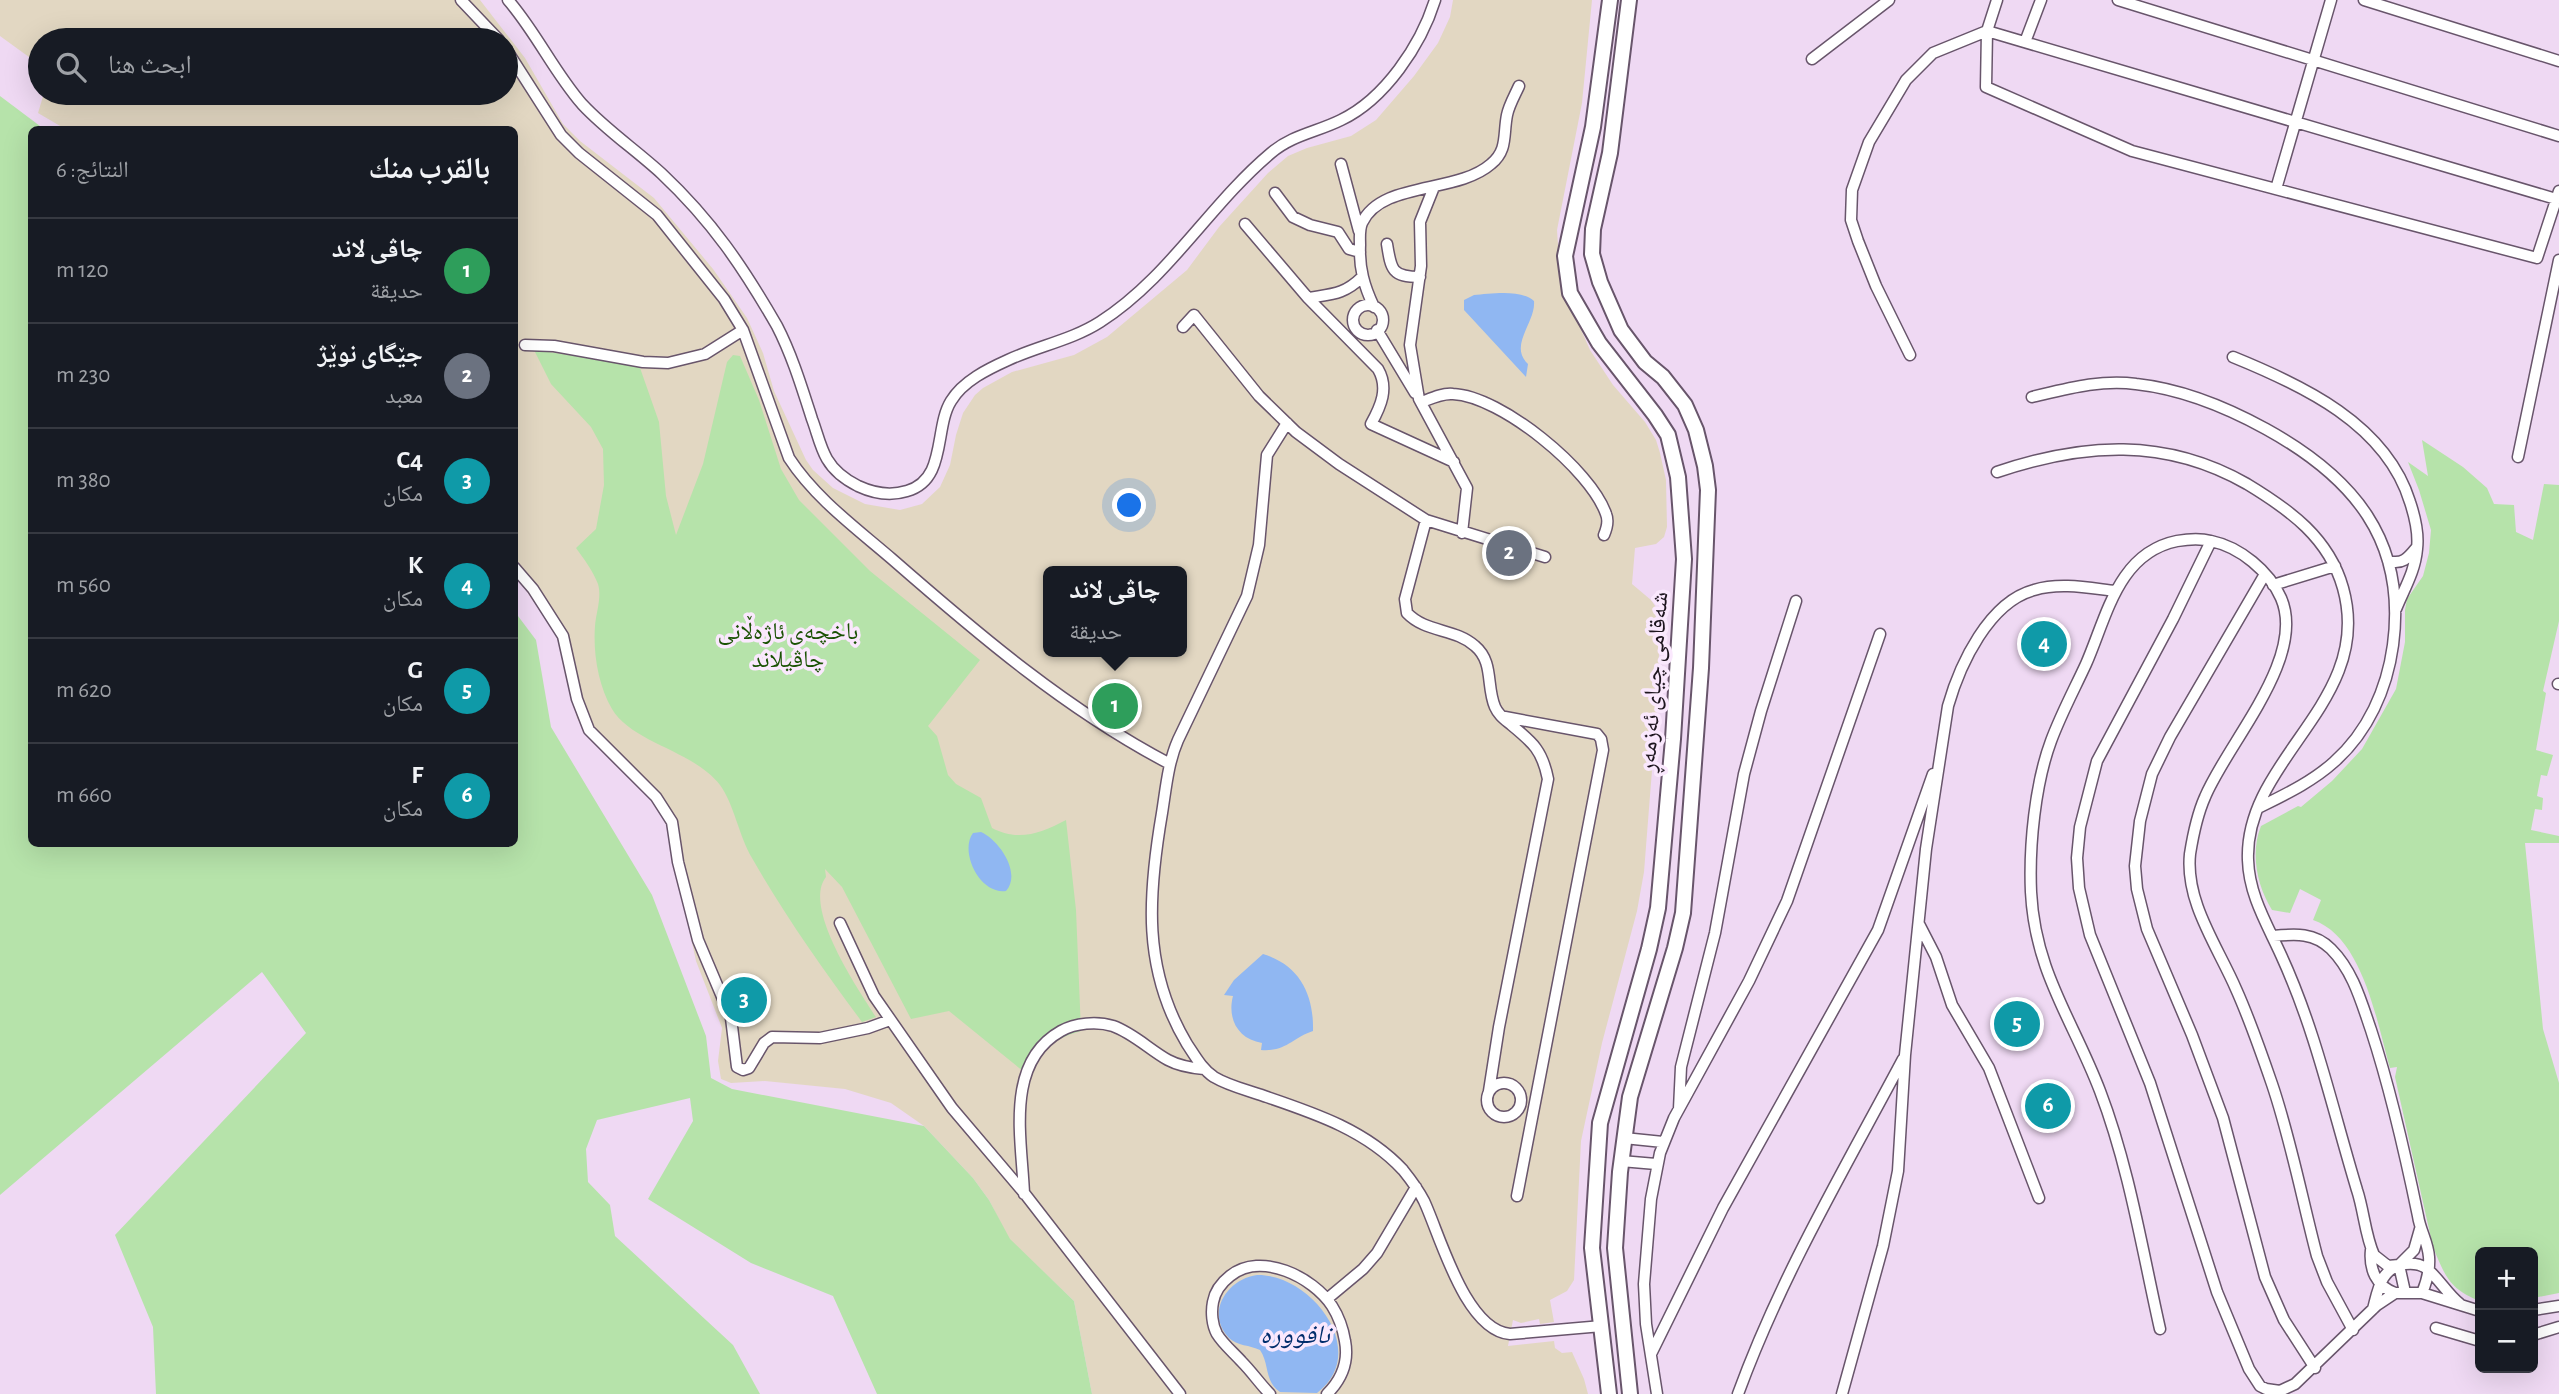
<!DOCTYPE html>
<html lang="ar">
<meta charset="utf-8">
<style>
:root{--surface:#171b24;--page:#20242c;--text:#f1f3f6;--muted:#9ea1a6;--line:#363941;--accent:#2563eb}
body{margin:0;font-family:"Alegreya Sans","Noto Naskh Arabic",sans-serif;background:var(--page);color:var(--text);direction:rtl}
.controls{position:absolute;right:21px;bottom:21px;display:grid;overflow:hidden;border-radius:10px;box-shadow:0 7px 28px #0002}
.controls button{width:63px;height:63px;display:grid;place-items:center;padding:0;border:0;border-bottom:2px solid var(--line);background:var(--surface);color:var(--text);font:35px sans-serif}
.you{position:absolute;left:1130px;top:506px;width:24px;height:24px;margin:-18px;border:5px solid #fff;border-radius:50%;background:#1a73e8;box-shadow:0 0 0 10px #1a73e833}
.badge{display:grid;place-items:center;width:46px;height:46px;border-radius:50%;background:var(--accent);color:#fff;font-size:23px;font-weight:700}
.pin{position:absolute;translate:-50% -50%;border:4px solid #fff;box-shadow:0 2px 7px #0006}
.popup{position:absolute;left:1043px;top:566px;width:144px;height:91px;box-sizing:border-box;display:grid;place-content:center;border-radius:10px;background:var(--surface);filter:drop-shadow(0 2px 5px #0005);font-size:23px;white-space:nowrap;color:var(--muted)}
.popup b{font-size:26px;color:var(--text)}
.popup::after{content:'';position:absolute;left:50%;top:100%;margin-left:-14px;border:14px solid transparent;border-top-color:var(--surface)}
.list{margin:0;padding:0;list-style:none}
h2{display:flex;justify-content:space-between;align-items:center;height:91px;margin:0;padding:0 28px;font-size:30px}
h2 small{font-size:23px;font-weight:400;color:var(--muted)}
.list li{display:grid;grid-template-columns:46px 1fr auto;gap:21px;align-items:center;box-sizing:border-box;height:105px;padding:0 28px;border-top:2px solid var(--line)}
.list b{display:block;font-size:26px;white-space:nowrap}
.list p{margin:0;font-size:23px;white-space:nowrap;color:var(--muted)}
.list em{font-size:23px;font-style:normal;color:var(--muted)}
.icon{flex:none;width:38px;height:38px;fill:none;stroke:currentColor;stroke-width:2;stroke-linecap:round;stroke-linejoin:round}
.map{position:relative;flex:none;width:2559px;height:1394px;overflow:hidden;direction:ltr}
.search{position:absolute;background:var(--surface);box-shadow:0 7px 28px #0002;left:28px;top:28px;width:490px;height:77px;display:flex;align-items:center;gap:18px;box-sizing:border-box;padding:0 24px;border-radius:38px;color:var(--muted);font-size:26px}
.panel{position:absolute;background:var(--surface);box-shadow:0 7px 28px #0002;left:28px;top:126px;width:490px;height:721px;border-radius:10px;direction:rtl}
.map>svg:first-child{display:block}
.commercial{fill:#e2d7c2;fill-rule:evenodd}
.green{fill:#b6e3aa}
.water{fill:#90b7f2}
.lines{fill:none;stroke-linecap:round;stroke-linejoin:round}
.street-casing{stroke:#68556b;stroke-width:13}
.secondary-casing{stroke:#68556b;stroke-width:18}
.street{stroke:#fff;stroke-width:10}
.secondary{stroke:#fff;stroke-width:14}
.labels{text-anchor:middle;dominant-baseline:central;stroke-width:7;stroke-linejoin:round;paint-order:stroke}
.park-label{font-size:24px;fill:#1a5203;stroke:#fae8fd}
.street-label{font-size:24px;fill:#1e161f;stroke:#fae8fd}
.water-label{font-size:26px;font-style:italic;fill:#002d6c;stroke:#fae8fd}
</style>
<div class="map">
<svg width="2559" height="1394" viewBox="0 0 2559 1394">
<rect width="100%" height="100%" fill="#efd9f3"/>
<path class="commercial" d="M0,0H480L525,58L563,124L580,141L654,198L713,269L747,318L763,353L774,391L806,460L813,470L833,488L865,504L900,510L922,504L940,487L950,465L956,435L963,413L975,395L983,388L1012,372L1074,355L1107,337L1187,270L1219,227L1268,173L1288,156L1307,148L1351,136L1376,120L1414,76L1438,43L1450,17L1453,0H1592L1582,103L1557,230L1560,275L1561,284L1590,350L1613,385L1645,422L1656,440L1660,453L1666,480L1667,527L1664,537L1656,544L1635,548L1632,584L1651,600L1660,613L1658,694L1644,872L1637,911L1602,1043L1581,1141L1574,1280L1567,1291L1550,1300L1554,1322L1540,1324L1539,1319L1521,1323L1513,1320L1508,1346L1554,1341L1555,1348L1562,1353L1572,1352L1584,1379L1588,1394H1092L1074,1301L1009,1239L989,1200L973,1178L924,1126L891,1103L845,1089L765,1081L731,1083L721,1079L718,1061L722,1028L696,961L667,827L656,804L585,731L577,718L564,656L555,633L515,574L514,130H67L38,113L44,93H506V40H40V65L0,36ZM1048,571H1182V652H1048Z"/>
<path class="green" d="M0,96L44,129L32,130V844H514L515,612L536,640L551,727L652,895L706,1036L711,1078L732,1089L924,1126L973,1178L989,1200L1010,1239L1074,1301L1092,1394H877L833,1296L751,1263L648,1199L693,1121L690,1098L597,1120L586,1149L588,1182L610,1205L615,1236L733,1345L760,1394H156L153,1327L115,1235L306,1033L262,972L0,1195Z
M534,350L639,365L659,422L666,496L676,535L703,464L727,362L733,355L740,356L759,400L781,469L799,500L870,571L980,660L928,726L937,736L948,775L956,784L981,798L992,828C1019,842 1041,833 1066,820L1076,910L1081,1031C1051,1040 1044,1048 1029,1076L949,1011L911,1019L842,887L825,869L826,877C802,907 858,989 876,1017L862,1022C823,969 785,916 752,858C739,836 734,804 720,785C693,750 632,743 612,709C598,685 593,653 595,626C596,613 602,597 598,584C593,571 584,559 576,548L596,529L604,485L603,449L591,427L551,384Z
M2422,440L2463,467L2487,488L2494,504L2514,505L2516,532L2533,540L2544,484L2559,485V621L2543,691L2546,693L2536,750L2553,755L2547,776L2541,775L2537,796L2543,798L2542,810L2535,809L2531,830L2559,836V843H2525L2543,1029L2559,1083V1293L2533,1298V1252H2480V1301C2449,1289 2445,1276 2433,1247L2395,1077L2397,1067L2390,1068C2377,1023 2363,937 2313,920L2321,900L2300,889L2290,913L2272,910C2257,886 2250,853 2261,826L2298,806L2301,807L2332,781L2362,749L2396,689L2405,642V610L2407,599L2423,576L2429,553L2431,530L2419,490L2408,462L2428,476Z"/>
<path class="water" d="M1474,295C1490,294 1521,289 1534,301C1536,323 1508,345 1528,364L1526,377L1464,310V300Z
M981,832C999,840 1022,873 1006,891C980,895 959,852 973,833Z
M1263,954C1300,965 1314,995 1313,1031C1292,1038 1286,1052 1261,1050L1262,1043C1238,1039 1227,1019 1233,996L1224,995L1234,980Z
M1257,1275C1312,1274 1371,1352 1317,1393L1280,1392C1264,1381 1270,1365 1260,1350C1250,1345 1237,1346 1229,1338C1205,1313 1227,1279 1257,1275Z"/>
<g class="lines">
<g class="street-casing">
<path id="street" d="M461,0L499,40
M508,0C536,32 554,72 582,104C606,130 636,150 662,174C712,221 743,267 777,326C792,355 802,388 812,419C817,432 820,447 827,459C834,471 846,480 858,486C873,493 891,496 907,491C947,480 934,428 951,401C963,381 988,369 1008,360C1038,346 1072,340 1100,322C1169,278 1209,205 1271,153C1292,135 1317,132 1341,120C1385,99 1421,45 1435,0
M2118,0L2559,136
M2364,0L2559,61
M2025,42L2041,0
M506,49L561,135L579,153L657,215L724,299L743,330L789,458C815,498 856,528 892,559C979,635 1067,710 1170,764
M1812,59L1889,0
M1341,164L1359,231
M1434,187L1420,222L1421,266L1410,345L1419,399L1467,488L1462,533
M2276,189L2331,0
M1275,193L1293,217L1310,225L1338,232L1349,249L1360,252
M2556,199L1987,31L1986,87L2132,151L2537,258L2559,191
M1245,224L1308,298L1378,369C1389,388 1381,406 1371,424L1454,462
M1387,244C1391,270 1392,277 1420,277
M1308,298C1331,294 1344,295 1362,277
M1353 320a15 15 0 1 1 30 0a15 15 0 1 1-30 0Z
M1374,307C1364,286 1359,268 1360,245C1360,238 1359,230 1362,223C1381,181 1457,194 1491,164C1508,150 1503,135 1507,115C1509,105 1515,95 1519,86
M1183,327L1194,315L1259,396L1296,432L1339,464L1426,520L1545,557
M1377,330L1415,393
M525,345L554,346L643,362L668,363L705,354L743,330
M1910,355L1876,286L1858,241L1851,220L1852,190L1869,142L1906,80L1933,53L1987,31L1997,0
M2233,357C2302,385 2386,424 2410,502C2415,517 2419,533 2417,549C2415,572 2404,589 2396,609
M2032,397C2066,389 2101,379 2136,384C2182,389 2226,407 2266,429C2353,477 2407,540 2393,645C2387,689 2368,732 2334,762C2312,782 2284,795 2258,808
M1422,402C1432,398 1442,393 1453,394C1501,396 1591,470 1606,514C1609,521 1607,528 1604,535
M1287,423L1267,455L1259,545L1247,596L1178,740C1168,763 1166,788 1162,813C1148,895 1142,969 1187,1044C1195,1056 1202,1069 1214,1077C1229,1086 1247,1090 1264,1096C1314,1113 1366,1130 1403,1170C1411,1180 1418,1189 1424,1201C1440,1235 1465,1330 1510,1334L1602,1326
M2518,457L2559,260
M1997,472C2083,443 2165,437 2247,484C2290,510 2329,538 2343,588C2375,702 2244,758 2248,860C2249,895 2267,924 2281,955C2316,1031 2333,1111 2357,1190C2364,1211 2365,1235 2374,1255L2388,1266L2399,1265L2414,1250L2420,1229
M1426,520L1405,599L1407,613C1426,633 1455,628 1475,646C1494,662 1486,686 1495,707C1498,714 1503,718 1509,723C1532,742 1542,749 1548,779L1499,1027L1489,1091
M2211,541L2173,619L2097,761L2080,827L2077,858L2079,888L2090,935L2150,1083L2217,1292L2249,1369L2260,1386L2266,1389L2280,1391L2295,1384L2377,1305L2395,1293H2422L2480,1311
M2388,561C2403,565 2408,558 2417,547
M514,567L533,589L563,636L577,699L589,730L656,797L672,822L678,862L698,940L731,1018L737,1067L743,1070L749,1068L764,1043L772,1037L820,1038L868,1028L890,1020
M2265,574L2170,737L2152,774L2140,821L2135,866L2137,889L2147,929L2192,1035L2223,1118L2265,1277L2284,1320L2315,1368
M2273,585L2335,566
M2558,684H2559
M1505,717L1597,734L1601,739L1603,750L1517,1196
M840,923L874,996L952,1108L1025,1194L1180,1394
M1919,924L1936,957L1952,1005L1989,1068L2039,1198
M2272,936C2295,934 2314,932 2331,949C2353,971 2361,1001 2371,1030C2391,1091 2405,1153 2418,1216C2420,1230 2428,1242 2429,1257C2430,1270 2427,1281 2422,1293
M1487 1100a17 17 0 1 1 34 0a17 17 0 1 1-34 0Z
M1679,1109L1681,1067L1715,933L1744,774L1761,711L1796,601
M1624,1138L1663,1142
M1621,1161L1656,1164
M1024,1194C1022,1140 1004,1063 1061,1031C1075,1023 1097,1021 1113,1026C1133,1033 1150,1050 1168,1060C1179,1066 1192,1068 1204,1069
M2371,1250C2369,1269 2376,1286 2395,1293
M2399,1265L2405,1292
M1327,1299L1363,1269L1377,1253L1416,1187
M2373,1309C2378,1290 2381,1267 2405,1264C2413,1263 2420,1264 2426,1268C2438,1277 2447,1294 2460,1304
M2533,1310L2559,1306
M2436,1328L2480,1341
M2160,1329C2142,1249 2129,1167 2100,1091C2073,1020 2035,972 2031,892C2029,846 2035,784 2051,741C2061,714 2074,690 2086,664C2107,616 2118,553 2177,541C2188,539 2200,538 2211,541C2240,547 2269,571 2281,598C2307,658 2228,742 2205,797C2197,815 2193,835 2190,854C2185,902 2218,947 2236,989C2250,1020 2261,1052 2272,1084C2291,1140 2302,1199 2317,1256L2327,1282L2353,1330
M2533,1335L2559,1327
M1651,1354L1723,1208L1878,930L1933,774
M1270,1394C1260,1384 1252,1372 1242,1362C1234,1353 1223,1344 1217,1334C1212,1325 1211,1312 1213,1302C1215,1291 1221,1283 1230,1276C1261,1251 1313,1277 1332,1306C1339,1317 1343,1329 1345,1341C1349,1362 1342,1379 1327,1394
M1657,1394L1646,1324L1644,1284L1651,1199L1660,1153L1674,1118L1749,981L1787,901L1880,634
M1738,1394C1781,1276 1844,1170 1903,1059
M1842,1394L1883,1246L1898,1171L1905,1055L1926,849L1948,706C1960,664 1989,602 2034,590C2060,582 2089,588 2115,591"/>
</g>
<g class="secondary-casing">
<path id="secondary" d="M1629,0L1610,153L1593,229L1592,254L1600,282L1621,330L1645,362L1663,377L1685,405L1696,430L1705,466L1708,490L1701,668L1683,913L1675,948L1630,1097L1620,1172L1615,1248L1630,1394
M1609,1394L1592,1248L1600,1123L1649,949L1658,908L1673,739L1684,559L1678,477L1668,435L1655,415L1599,343L1570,293L1565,256L1593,127L1610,0"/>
</g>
<use href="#street" class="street"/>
<use href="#secondary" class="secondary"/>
</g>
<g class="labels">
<g class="park-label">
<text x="788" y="632">باخچەی ئاژەڵانی<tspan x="788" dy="28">چاڤیلاند</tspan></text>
</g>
<g class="street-label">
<text transform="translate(1654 682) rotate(-86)">شەقامی چیای ئەزمەڕ</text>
</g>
<g class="water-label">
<text x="1295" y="1335">نافوورە</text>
</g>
</g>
</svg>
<div class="controls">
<button>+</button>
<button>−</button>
</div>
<div class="you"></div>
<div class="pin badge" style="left:1115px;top:706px;background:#2e9e5b">1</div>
<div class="popup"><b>چاڤی لاند</b>حديقة</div>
<div class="pin badge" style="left:1509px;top:553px;background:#6b7280">2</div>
<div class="pin badge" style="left:744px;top:1000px;background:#0f9aa8">3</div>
<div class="pin badge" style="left:2044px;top:644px;background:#0f9aa8">4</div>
<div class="pin badge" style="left:2017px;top:1024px;background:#0f9aa8">5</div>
<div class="pin badge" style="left:2048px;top:1106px;background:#0f9aa8">6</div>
<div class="search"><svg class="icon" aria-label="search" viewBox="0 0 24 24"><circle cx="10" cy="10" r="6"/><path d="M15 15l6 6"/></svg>ابحث هنا</div>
<section class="panel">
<h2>بالقرب منك<small>النتائج: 6</small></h2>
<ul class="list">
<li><span class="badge" style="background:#2e9e5b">1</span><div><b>چاڤی لاند</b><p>حديقة</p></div><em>120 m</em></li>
<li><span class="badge" style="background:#6b7280">2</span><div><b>جێگای نوێژ</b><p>معبد</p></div><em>230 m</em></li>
<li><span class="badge" style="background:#0f9aa8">3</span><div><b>C4</b><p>مكان</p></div><em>380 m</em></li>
<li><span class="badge" style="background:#0f9aa8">4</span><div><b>K</b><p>مكان</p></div><em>560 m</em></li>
<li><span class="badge" style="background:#0f9aa8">5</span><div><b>G</b><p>مكان</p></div><em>620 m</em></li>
<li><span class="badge" style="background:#0f9aa8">6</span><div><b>F</b><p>مكان</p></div><em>660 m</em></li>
</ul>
</section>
</div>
